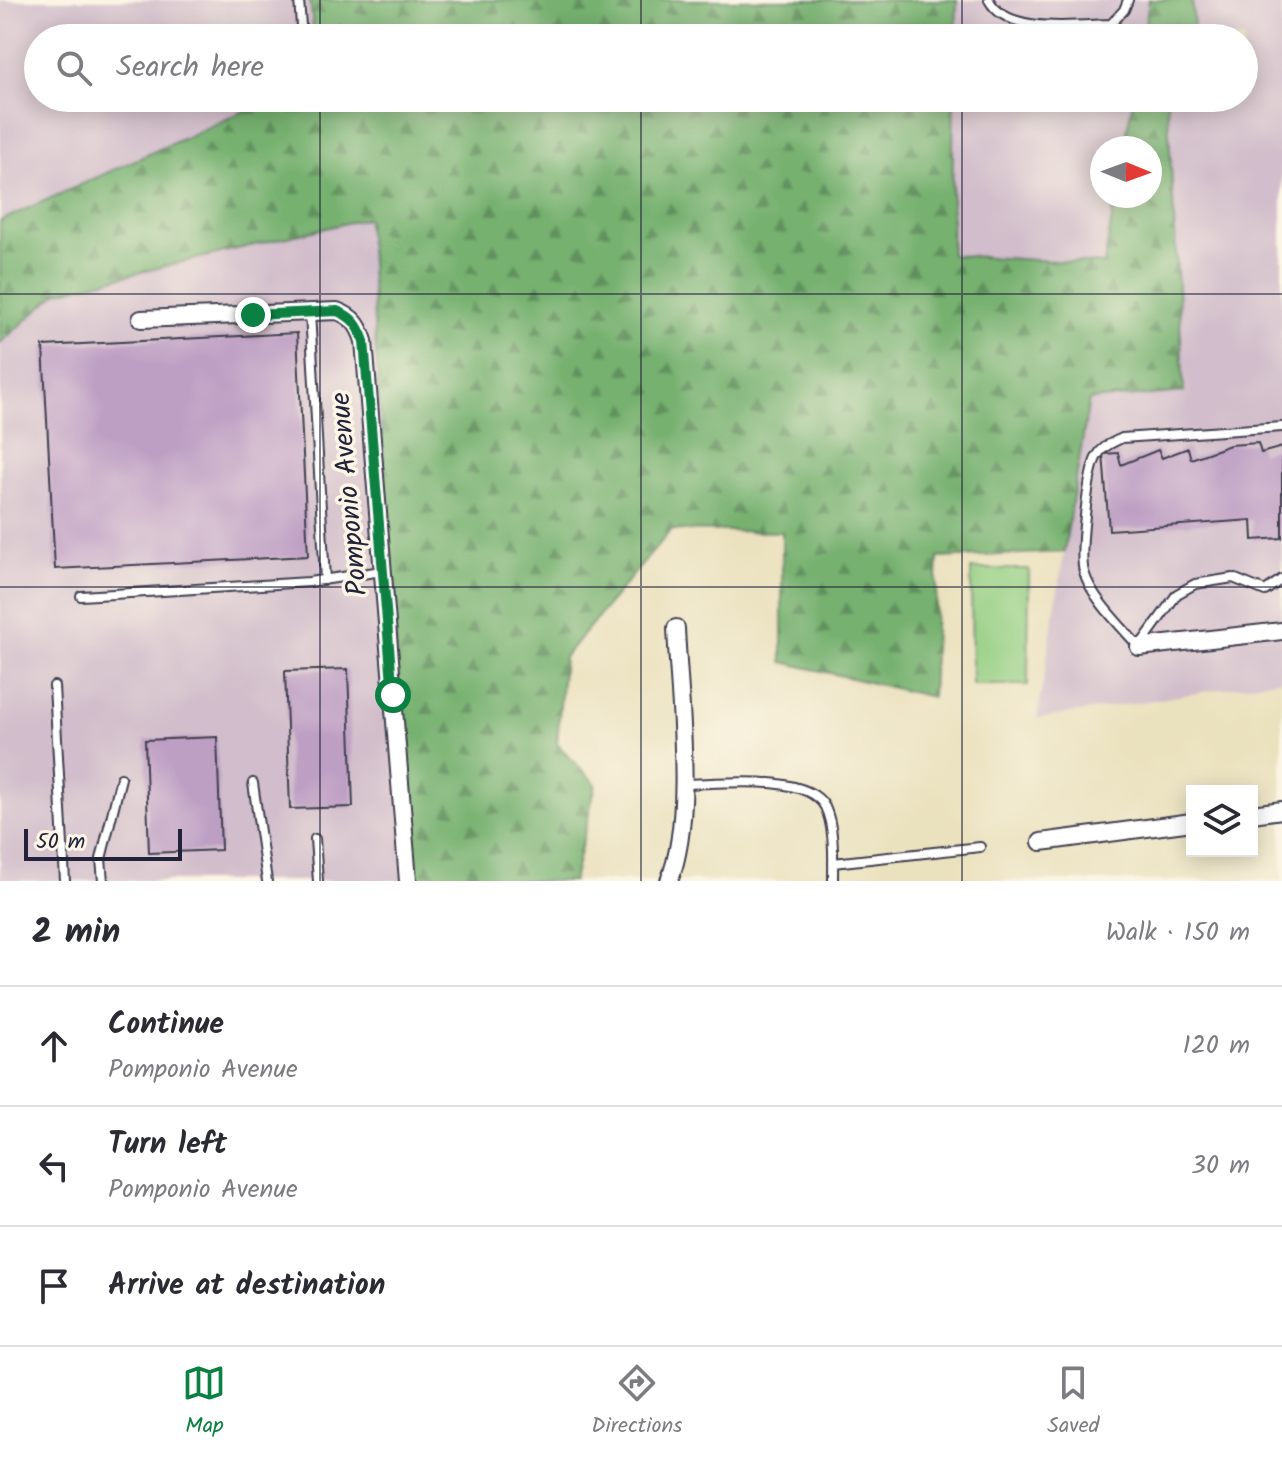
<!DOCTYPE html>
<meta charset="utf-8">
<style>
:root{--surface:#fff;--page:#f2f2f3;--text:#2b2b33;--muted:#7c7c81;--line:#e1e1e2;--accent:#0b8043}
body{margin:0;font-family:Kalam,sans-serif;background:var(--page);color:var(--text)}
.controls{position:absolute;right:24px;bottom:24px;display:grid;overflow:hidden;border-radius:0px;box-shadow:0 4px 20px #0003}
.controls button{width:72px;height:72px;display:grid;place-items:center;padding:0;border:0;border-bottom:2px solid var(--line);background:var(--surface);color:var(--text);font:40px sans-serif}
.compass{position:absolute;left:1090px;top:136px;width:72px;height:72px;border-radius:50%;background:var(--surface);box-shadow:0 4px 20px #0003;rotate:91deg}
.scale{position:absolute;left:24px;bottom:20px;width:158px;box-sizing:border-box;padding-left:8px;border:4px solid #22223b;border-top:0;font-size:22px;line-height:28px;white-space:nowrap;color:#22223b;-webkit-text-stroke:6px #fcf5e5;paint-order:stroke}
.stop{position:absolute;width:24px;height:24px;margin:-18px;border:6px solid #0b8043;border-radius:50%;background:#fff}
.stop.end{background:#0b8043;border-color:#fff;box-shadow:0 2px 8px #0008}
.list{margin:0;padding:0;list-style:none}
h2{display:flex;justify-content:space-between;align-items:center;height:104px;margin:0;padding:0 32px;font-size:34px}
h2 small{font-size:26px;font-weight:400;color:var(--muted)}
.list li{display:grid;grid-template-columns:52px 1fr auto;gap:24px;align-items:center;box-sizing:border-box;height:120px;padding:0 32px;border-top:2px solid var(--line)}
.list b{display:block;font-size:30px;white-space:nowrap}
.list p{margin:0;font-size:26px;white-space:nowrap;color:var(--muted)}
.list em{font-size:26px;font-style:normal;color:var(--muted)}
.icon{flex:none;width:44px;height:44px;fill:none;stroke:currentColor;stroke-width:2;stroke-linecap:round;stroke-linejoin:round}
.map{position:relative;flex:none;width:1282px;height:881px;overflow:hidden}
.search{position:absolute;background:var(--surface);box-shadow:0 4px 20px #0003;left:24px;right:24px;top:24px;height:88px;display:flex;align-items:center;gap:20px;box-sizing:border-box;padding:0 28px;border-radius:44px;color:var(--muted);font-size:30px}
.sheet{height:464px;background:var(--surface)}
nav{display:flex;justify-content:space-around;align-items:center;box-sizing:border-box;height:112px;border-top:2px solid var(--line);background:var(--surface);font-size:22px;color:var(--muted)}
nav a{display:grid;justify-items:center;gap:4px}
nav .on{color:var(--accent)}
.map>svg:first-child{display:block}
.industrial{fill:#d1bdcb}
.green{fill:#93ce82;stroke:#5a785e;stroke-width:2}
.forest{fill:url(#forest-firs);stroke:#4c6a56;stroke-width:2}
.building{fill:#be9fc4}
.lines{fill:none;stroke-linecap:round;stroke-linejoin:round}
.lane-casing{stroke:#403f4f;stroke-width:12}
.street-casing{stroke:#403f4f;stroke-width:20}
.lane{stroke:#fff;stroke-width:8}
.street{stroke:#fff;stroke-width:16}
.route{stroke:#0b8043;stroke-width:10}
.grid{fill:none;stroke:#22223b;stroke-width:2;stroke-opacity:0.55}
.labels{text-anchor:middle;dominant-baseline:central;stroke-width:7;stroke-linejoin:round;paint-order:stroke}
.street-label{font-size:28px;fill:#22223b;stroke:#fcf5e5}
</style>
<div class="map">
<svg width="1282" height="881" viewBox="0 0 1282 881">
<defs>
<pattern id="forest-firs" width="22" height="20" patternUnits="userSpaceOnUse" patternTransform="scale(2)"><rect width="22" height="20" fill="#76b170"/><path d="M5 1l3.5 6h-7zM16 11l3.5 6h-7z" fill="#60905d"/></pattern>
</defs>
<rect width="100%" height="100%" fill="#fcf5e5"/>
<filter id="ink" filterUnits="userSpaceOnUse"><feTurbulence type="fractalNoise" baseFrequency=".0125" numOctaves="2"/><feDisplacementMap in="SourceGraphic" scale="16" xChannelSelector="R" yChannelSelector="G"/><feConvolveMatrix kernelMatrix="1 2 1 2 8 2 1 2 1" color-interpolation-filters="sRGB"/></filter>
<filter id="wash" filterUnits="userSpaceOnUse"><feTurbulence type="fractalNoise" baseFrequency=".006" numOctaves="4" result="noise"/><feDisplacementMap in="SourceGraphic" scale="32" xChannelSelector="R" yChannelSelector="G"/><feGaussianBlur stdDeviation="1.8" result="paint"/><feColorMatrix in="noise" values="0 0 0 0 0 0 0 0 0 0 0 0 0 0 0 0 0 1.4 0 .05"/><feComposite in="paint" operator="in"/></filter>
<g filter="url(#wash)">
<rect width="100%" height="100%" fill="#eae1be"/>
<path class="industrial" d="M0,0H310L314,38H38V98H273L0,221Z
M957,0H1149L1143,38H956Z
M1192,0H1282V679L1037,719L1089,400L1184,391L1167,98H1244V38H1163V34L1194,29Z
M954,98H1133L1124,148H1102V196H1116L1104,264L951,255Z
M367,218L411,841L407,881H0V343L57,292Z"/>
<path class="green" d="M971,569H1029L1028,685H972Z"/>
<path class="forest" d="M310,0H957L956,38H314Z
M1149,0H1192L1194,29L1163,34V38H1143Z
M273,98H954L951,255L1104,264L1116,196H1150V148H1124L1133,98H1167L1184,392L1089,400L1064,552L938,558L932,697L782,662V532L671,530L564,657L557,744L596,784L573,881H412L367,218L58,292L0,343V221Z"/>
<g id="blocks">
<path class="building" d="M297,333L308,556L55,569L43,346Z
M1258,443L1261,453L1282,447V538L1253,540L1252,520L1109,530L1103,454L1118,453L1121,465L1158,450L1162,458L1188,448L1191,459L1230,445Z
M348,669L353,807L290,809L285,671Z
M217,737L221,850L149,853L145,740Z"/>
</g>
</g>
<g filter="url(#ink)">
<use href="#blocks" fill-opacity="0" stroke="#403f4f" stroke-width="2"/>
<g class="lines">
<g class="lane-casing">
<path id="lane" d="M299,0L302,38
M989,0C1007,35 1076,25 1111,24L1124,10L1128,0
M310,312L325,580
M1282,427L1122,438C1112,443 1103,446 1097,456C1088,471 1079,554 1084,572C1092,599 1121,626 1139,647L1177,594L1195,584L1233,578L1265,591L1282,579
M81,596L309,582L382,571
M54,686L65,881
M253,783L267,881
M684,784C717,784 807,772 825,807C835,828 833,859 833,881
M315,839L318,881
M833,863L980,847
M103,881L101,859L121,778"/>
</g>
<g class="street-casing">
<path id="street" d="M141,319L337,311C353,317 359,325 364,341L408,881
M1139,647L1282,631
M1252,814L1282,810
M1041,842L1192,822
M669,881C695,817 679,699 676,628"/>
</g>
<use href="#lane" class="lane"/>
<use href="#street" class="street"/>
</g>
</g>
<g class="lines" filter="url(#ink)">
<path class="route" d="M253,315L337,311C353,317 358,325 364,341L393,695"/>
</g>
<path class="grid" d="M320,0V38M641,0V38M962,0V38M320,98V881M641,98V881M962,98V881M0,294H1282M0,587H1282"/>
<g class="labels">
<g class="street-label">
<text transform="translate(350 494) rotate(-95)">Pomponio Avenue</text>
</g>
</g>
</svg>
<div class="controls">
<button><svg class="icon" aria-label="layers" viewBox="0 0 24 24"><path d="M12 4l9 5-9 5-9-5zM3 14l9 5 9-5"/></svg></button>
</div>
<svg class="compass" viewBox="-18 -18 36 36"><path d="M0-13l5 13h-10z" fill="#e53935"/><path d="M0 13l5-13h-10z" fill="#7c7c81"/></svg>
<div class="scale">50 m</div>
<div class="stop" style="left:393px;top:695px"></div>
<div class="stop end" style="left:253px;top:315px"></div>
<div class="search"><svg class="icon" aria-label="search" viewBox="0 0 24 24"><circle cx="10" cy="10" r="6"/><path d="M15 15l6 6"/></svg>Search here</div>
</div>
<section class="sheet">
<h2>2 min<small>Walk · 150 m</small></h2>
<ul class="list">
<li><svg class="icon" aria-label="ahead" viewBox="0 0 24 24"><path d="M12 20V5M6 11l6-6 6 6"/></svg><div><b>Continue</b><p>Pomponio Avenue</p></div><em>120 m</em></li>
<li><svg class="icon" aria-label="left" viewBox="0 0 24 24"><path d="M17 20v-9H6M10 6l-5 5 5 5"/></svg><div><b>Turn left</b><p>Pomponio Avenue</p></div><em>30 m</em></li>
<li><svg class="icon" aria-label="arrive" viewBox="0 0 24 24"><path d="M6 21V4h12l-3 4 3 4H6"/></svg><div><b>Arrive at destination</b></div></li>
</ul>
</section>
<nav>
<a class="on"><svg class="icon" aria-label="map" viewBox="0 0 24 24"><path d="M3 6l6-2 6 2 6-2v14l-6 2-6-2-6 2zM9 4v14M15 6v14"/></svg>Map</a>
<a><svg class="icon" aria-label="directions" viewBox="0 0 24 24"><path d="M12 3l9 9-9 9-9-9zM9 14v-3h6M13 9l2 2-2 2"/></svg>Directions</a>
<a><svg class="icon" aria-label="saved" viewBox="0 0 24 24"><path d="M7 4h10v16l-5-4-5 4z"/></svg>Saved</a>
</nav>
